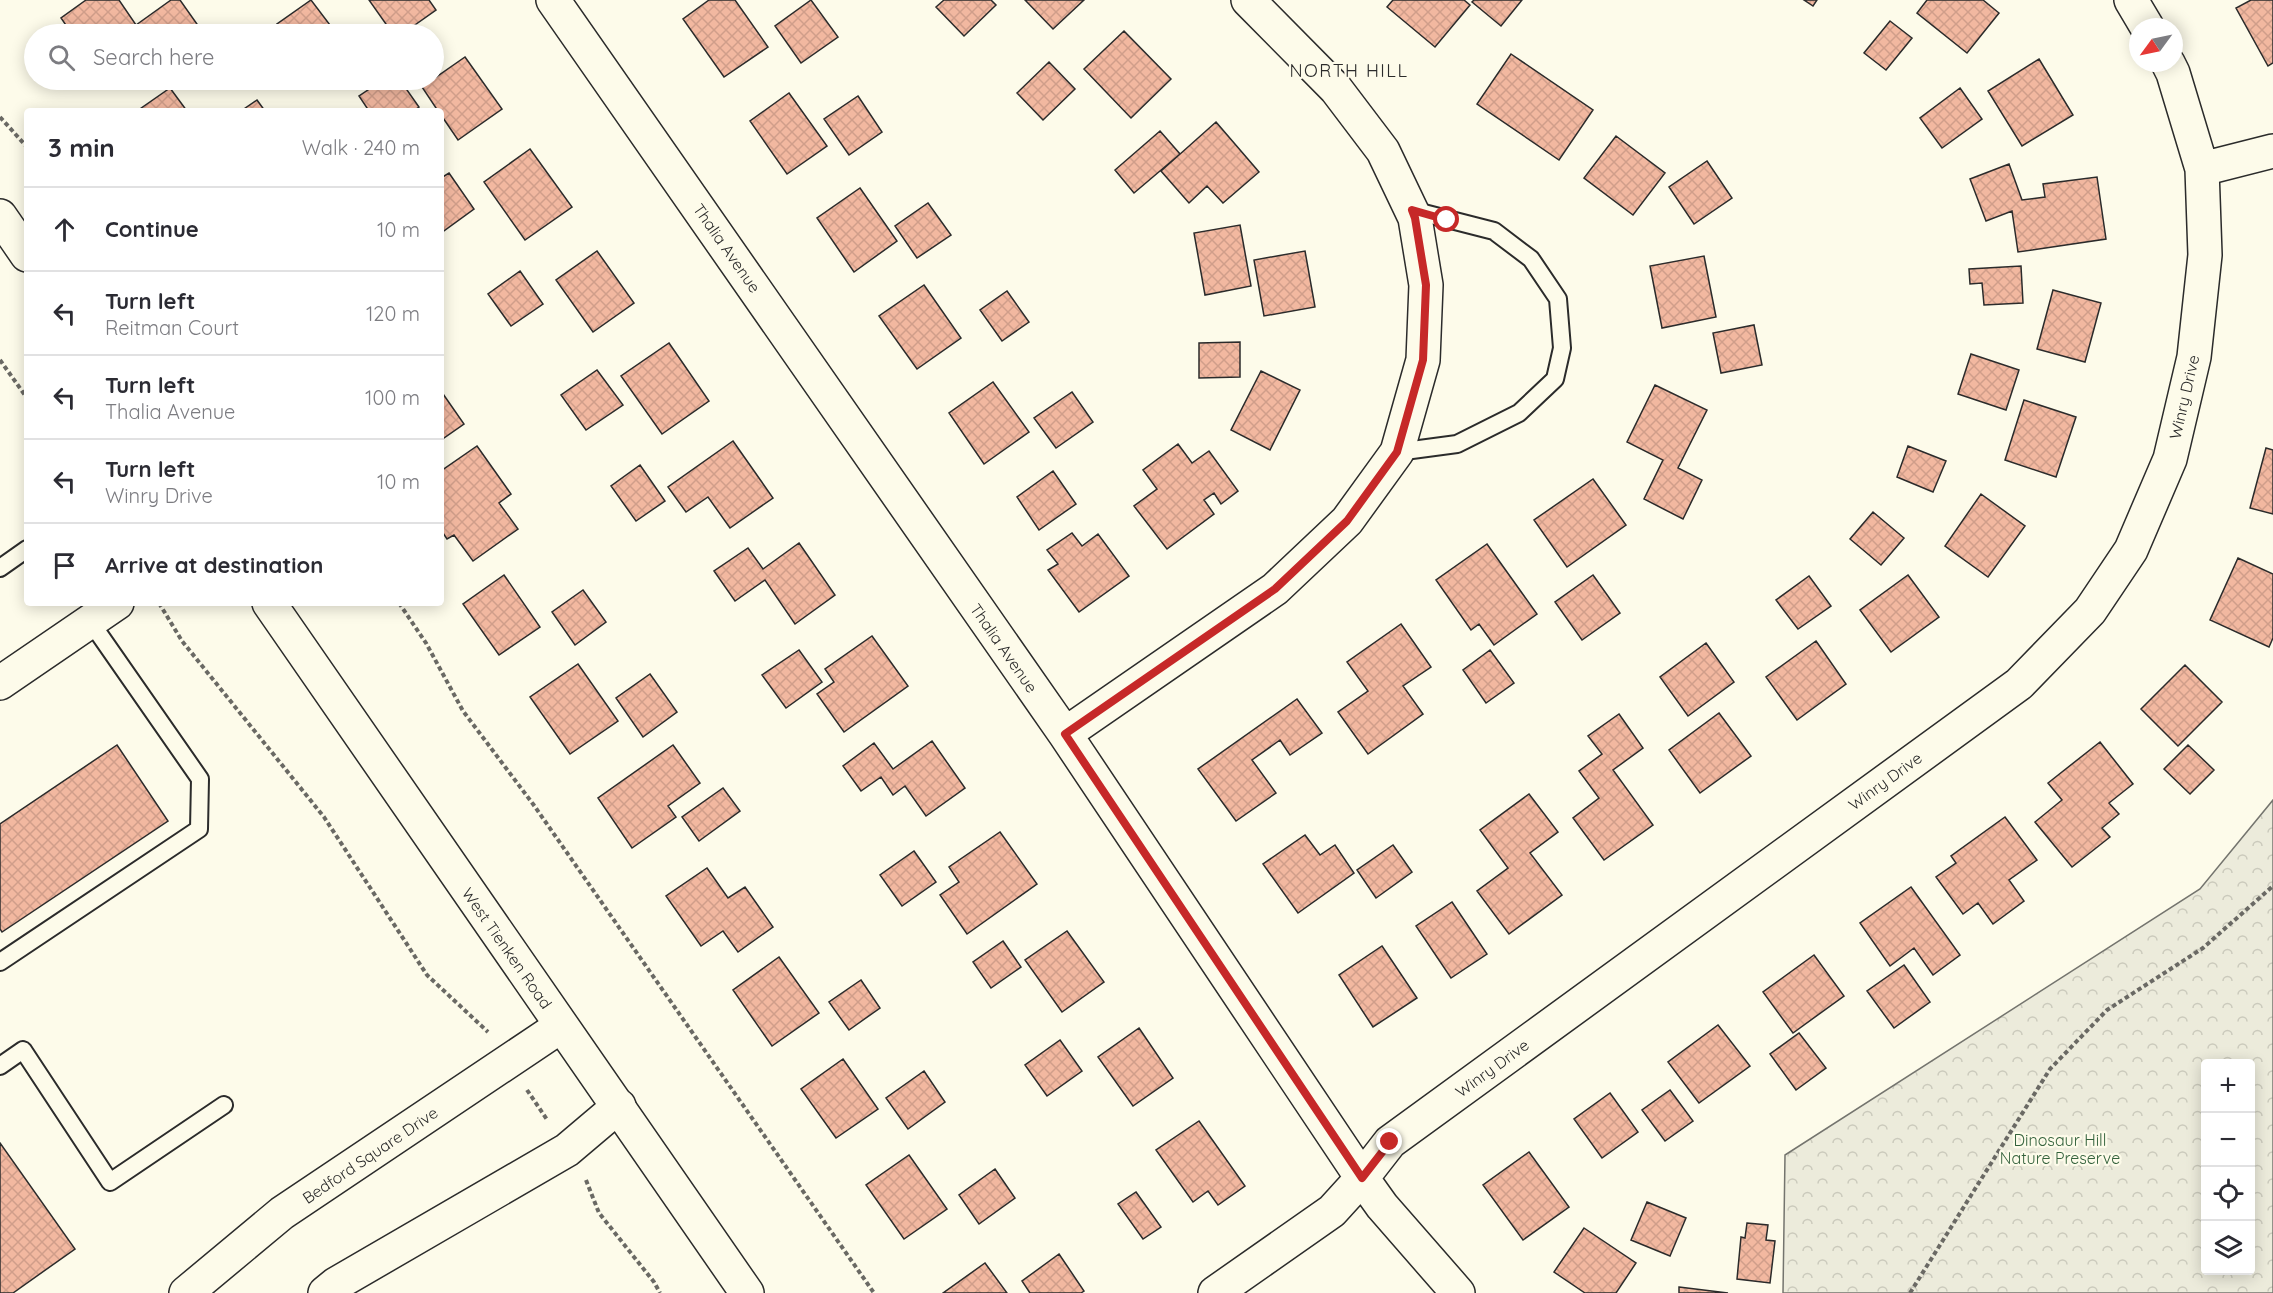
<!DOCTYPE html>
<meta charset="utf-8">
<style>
:root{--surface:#fff;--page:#f7f7f7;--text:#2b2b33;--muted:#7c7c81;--line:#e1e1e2}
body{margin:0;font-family:Quicksand,sans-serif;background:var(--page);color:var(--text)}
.controls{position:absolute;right:18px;bottom:18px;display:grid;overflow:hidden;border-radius:6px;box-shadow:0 3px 15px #0003}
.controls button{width:54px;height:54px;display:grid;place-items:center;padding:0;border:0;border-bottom:2px solid var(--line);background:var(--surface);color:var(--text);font:30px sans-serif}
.compass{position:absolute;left:2129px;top:18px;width:54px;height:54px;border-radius:50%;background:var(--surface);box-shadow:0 3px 15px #0003;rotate:237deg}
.stop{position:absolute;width:18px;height:18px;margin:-14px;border:4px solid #c62828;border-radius:50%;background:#fff}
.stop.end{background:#c62828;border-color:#fff;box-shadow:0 2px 6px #0008}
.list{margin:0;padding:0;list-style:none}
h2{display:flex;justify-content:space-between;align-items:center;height:78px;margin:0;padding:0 24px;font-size:26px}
h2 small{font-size:20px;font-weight:400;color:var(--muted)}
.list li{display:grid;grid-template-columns:39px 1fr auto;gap:18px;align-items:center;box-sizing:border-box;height:84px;padding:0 24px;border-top:2px solid var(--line)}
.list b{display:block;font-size:22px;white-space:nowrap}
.list p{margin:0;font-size:20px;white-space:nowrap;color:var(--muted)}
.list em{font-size:20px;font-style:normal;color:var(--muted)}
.icon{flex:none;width:33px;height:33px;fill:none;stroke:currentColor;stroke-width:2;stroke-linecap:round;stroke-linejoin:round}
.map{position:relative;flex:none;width:2273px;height:1293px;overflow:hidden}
.search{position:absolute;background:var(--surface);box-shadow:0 3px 15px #0003;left:24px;top:24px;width:420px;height:66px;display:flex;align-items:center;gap:15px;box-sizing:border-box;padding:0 21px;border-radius:33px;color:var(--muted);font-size:22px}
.panel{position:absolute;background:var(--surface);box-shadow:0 3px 15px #0003;left:24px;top:108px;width:420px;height:498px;border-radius:6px}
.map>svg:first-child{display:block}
.park{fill:url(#park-crowns);stroke:#74746e;stroke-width:1.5;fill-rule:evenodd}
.building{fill:url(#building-cross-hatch);stroke:#2b2b2b;stroke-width:1.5}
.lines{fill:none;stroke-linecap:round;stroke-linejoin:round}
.lane-casing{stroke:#2b2b2b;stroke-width:20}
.street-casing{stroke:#2b2b2b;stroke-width:36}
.secondary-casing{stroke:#2b2b2b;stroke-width:36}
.path{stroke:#6a6964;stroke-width:4;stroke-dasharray:4.5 3;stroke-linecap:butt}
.lane{stroke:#fdfbea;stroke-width:16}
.street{stroke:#fdfbea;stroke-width:33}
.secondary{stroke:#fdfbea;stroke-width:33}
.route{stroke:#c62828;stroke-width:8}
.labels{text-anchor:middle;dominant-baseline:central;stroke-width:4.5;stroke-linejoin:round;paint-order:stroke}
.street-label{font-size:16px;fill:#2b2b2b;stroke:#fdfbea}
.park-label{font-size:16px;fill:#34623c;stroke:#fdfbea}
.neighbourhood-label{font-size:18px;letter-spacing:1.5px;fill:#2b2b2b;stroke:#fdfbea}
</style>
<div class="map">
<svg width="2273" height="1293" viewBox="0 0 2273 1293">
<defs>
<pattern id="park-crowns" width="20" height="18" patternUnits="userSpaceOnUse" patternTransform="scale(1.5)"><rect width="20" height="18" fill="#ecebdb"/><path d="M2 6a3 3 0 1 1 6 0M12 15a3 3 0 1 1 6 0" fill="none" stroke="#cbcabc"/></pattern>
<pattern id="building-cross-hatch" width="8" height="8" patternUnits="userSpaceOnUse" patternTransform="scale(1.5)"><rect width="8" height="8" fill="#f2b8a0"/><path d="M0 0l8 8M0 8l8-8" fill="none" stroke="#d09e8a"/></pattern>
</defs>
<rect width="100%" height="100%" fill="#fdfbea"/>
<path class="park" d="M2273,800V1293H1783L1785,1155L2200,889ZM2206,1064H2250V1270H2206Z"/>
<path class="building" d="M86,0H119L136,25L171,0H180L204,34H72L61,18Z
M311,0L330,25L316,34H285L277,24Z
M369,0H429L436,10L402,34H393Z
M709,0H735L768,47L724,77L683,19Z
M811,0L838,37L801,63L775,26Z
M944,0H991L996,5L964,36L936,7Z
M1025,0H1084L1053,29Z
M1393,0H1464L1470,5L1435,47L1387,7Z
M1474,0H1522L1501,26L1472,2Z
M1804,0H1817L1813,6Z
M1927,0H1983L1999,13L1967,53L1917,13Z
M2251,0H2273V63L2268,66L2236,8Z
M1890,21L1912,38L1886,70L1864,53Z
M1124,31L1171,79L1131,118L1084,69Z
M1511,54L1593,110L1559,160L1477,104Z
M465,57L502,109L458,140L441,115V111H438L422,87Z
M2039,59L2073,115L2022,146L1988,91Z
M1049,62L1075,89L1043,120L1017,93Z
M383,80H400L419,107L413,111H369L359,96Z
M170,88L187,111H137Z
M1960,88L1982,119L1942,148L1920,118Z
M789,93L827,146L787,174L750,121Z
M858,96L882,132L849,155L824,119Z
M257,100L265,111H241Z
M1216,122L1259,172L1223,203L1207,186L1189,203L1161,171Z
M1160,131L1180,154L1134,193L1115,170Z
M1616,136L1665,173L1633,215L1584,178Z
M530,149L572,207L525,240L484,182Z
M1707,161L1732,198L1694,224L1669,187Z
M2009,164L2022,200L2045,197L2043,184L2097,177L2106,239L2018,252L2012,211L1986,221L1970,179Z
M449,173L474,209L441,233V178Z
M860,188L897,241L854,272L817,218Z
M928,203L951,235L917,258L895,226Z
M1240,225L1251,286L1205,295L1194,233Z
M597,251L634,303L593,332L556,280Z
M1305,251L1315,307L1264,316L1254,260Z
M1704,256L1716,317L1662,328L1650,266Z
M2021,266L2023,303L1984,305L1982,283L1970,284L1969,269Z
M520,271L543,304L511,326L488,294Z
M924,285L961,338L917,369L879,316Z
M2053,290L2101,303L2085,362L2037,349Z
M1007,291L1029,322L1002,341L980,310Z
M1754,325L1762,365L1721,373L1713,333Z
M1240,342V377L1199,378V343Z
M669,343L709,401L662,434L621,376Z
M1971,354L2019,370L2006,410L1958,394Z
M597,370L623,405L586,430L561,395Z
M1261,371L1300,390L1270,450L1231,430Z
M993,382L1029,432L984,464L949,413Z
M1655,385L1707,410L1678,468L1702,480L1683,519L1644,499L1663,460L1627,442Z
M441,391L464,424L441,440Z
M1072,392L1093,422L1056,448L1034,418Z
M2024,400L2076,417L2056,477L2005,460Z
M733,441L773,498L730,528L708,497L686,512L668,487Z
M1178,444L1192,463L1209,451L1238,491L1221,504L1214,493L1204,500L1214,514L1167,549L1134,506L1157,489L1143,470Z
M477,446L511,494L499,503L518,529L473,561L454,535L447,539L441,530V471Z
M1908,446L1946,461L1933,492L1897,477Z
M2266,448L2273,450V514L2250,508Z
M640,465L665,501L636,521L611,486Z
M1053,471L1076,504L1039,530L1017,497Z
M1593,479L1626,525L1567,567L1534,520Z
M1981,494L2025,526L1988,577L1945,546Z
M1873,512L1904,538L1881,565L1850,539Z
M1072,533L1082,546L1098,534L1129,576L1079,612L1048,570L1058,564L1047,550Z
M799,543L835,595L795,624L765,580L735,601L714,571L748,548L763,569Z
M1487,544L1537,614L1494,645L1479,624L1471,630L1436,580Z
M2238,558L2273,574V638L2269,647L2210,620Z
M504,575L540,627L499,655L463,604Z
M1593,575L1620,613L1582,640L1555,602Z
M1908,575L1939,617L1891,652L1860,610Z
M1809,576L1831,606L1798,629L1776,600Z
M583,590L606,622L575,645L552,612Z
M1401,624L1431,667L1403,686L1423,714L1368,754L1338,712L1368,691L1347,662Z
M872,636L908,686L844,732L817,694L834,682L825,669Z
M1816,641L1846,684L1797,720L1766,677Z
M1706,643L1734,682L1688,716L1660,677Z
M799,650L822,682L786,708L762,675Z
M1490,650L1514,683L1486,703L1463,670Z
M578,664L618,721L570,754L530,697Z
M2185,665L2222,702L2178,746L2141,709Z
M650,674L677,712L643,737L616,698Z
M1297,699L1322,733L1290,755L1280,740L1252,760L1276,793L1236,821L1198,769Z
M1719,713L1751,756L1700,793L1669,750Z
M1619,714L1643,748L1613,770L1653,825L1604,860L1573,818L1599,798L1579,771L1602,754L1588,736Z
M932,741L965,788L926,816L905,786L893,795L881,777L861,791L843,766L874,743L893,769Z
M2100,742L2133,784L2109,803L2119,814L2102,828L2110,837L2072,867L2035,822L2062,800L2048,783Z
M117,745L168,821L2,932L0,929V824Z
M673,745L700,783L668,806L676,817L632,848L598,798Z
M2188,745L2214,770L2190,794L2164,769Z
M723,788L740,811L699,841L682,817Z
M1529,794L1558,832L1530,853L1562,895L1509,934L1477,891L1508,868L1480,830Z
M2005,817L2037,860L2009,880L2024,901L1993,924L1978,903L1963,914L1936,877L1956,863L1951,856Z
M1000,832L1037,884L967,934L940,895L959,882L949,867Z
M1305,835L1320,855L1335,845L1354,873L1298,913L1263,864Z
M1393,845L1412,872L1376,898L1357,870Z
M914,851L936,882L902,906L880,875Z
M707,868L728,898L745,887L773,927L738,952L723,931L701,946L666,896Z
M1911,887L1960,955L1933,975L1914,948L1890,966L1860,923Z
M1452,902L1487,954L1451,978L1416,926Z
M1067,931L1104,982L1062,1012L1025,960Z
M1003,941L1021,967L991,988L973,962Z
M1382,946L1417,998L1373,1027L1339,975Z
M1814,955L1844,996L1793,1033L1763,992Z
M779,957L819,1013L772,1046L733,990Z
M1904,965L1930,1002L1894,1028L1867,991Z
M861,980L880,1008L849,1030L829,1002Z
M1718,1025L1750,1066L1699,1103L1668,1062Z
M1139,1028L1173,1078L1133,1106L1098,1057Z
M1799,1033L1826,1068L1796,1090L1770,1054Z
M1060,1040L1082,1071L1047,1096L1025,1065Z
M843,1059L878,1109L836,1138L801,1089Z
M924,1071L945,1102L908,1129L886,1098Z
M1670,1090L1693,1121L1665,1141L1642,1110Z
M1610,1093L1638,1132L1602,1158L1574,1119Z
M1199,1121L1245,1186L1218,1205L1208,1191L1193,1202L1156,1150Z
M0,1143L75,1249L13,1293H0Z
M1529,1152L1569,1207L1523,1240L1483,1185Z
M909,1155L947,1209L904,1239L866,1185Z
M995,1169L1015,1198L979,1224L959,1195Z
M1136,1192L1161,1227L1143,1239L1118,1204Z
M1647,1202L1686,1218L1670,1256L1631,1240Z
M1747,1223L1768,1225L1766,1240L1775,1241L1770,1283L1737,1279L1741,1237L1745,1238Z
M1584,1228L1636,1263L1616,1293H1585L1554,1272Z
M1059,1254L1084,1291L1081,1293H1030L1022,1281Z
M985,1263L1007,1293H943Z
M1679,1287L1728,1293H1679Z"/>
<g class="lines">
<g class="lane-casing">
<path id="lane" d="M1397,452L1457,444L1519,413L1555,379L1562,348L1558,299L1531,259L1494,231L1412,210
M0,568L27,549
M0,962L199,829L200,779L90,621
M0,1066L23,1050L110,1182L224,1105"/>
</g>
<g class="street-casing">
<path id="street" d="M553,0L1065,734L1362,1178L1382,1206L1458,1293
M2131,0L2147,27
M2202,169L2273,151
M0,683L117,603
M1065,734L1275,589L1347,521L1397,452L1423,360L1426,285L1415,218L1383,151L1336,89L1248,0
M186,1293L282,1213L561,1026
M325,1293L336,1284L567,1150L619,1106
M1215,1293L1332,1211L1362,1178L1390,1142L2019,684L2090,611L2131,550L2170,459L2194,357L2205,255L2202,169L2173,73L2168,63"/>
</g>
<g class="secondary-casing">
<path id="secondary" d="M0,216L27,255
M269,603L747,1293"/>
</g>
<path class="path" d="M0,117L27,147
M0,360L27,398
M159,603L182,641L324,817L427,975L488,1032
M399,603L426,643L463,711L533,804L874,1293
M527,1090L548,1121
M586,1180L599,1213L654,1282L660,1293
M1910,1293L2050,1069L2107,1010L2203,948L2273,886"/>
<use href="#lane" class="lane"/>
<use href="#street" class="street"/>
<use href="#secondary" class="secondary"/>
</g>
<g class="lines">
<path class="route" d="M1390,1142L1362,1178L1065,734L1275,589L1347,521L1397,452L1423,360L1426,285L1415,218L1412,210L1447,220"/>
</g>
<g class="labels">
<g class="street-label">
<text transform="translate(727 248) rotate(55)">Thalia Avenue</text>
<text transform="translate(2184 397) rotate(-77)">Winry Drive</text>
<text transform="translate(1004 648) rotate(55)">Thalia Avenue</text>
<text transform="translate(1885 781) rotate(-36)">Winry Drive</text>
<text transform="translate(507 948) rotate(55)">West Tienken Road</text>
<text transform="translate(1492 1068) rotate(-36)">Winry Drive</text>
<text transform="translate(370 1155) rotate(-34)">Bedford Square Drive</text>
</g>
<g class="park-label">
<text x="2060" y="1140">Dinosaur Hill<tspan x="2060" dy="18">Nature Preserve</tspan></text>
</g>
<g class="neighbourhood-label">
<text x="1349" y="70">NORTH HILL</text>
</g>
</g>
</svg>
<div class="controls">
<button>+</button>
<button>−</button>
<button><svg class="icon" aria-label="locate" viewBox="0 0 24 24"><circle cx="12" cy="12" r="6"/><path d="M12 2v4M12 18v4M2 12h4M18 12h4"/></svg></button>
<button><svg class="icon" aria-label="layers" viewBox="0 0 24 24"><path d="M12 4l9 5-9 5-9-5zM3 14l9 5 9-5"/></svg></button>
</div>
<svg class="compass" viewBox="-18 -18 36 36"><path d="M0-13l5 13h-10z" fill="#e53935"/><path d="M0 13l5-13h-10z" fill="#7c7c81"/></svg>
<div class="stop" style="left:1447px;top:220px"></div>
<div class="stop end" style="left:1390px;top:1142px"></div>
<div class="search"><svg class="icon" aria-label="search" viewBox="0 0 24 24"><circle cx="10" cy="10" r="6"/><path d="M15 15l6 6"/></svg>Search here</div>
<section class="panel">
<h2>3 min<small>Walk · 240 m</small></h2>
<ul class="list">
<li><svg class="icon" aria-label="ahead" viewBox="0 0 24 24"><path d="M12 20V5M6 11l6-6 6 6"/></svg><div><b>Continue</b></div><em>10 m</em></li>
<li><svg class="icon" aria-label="left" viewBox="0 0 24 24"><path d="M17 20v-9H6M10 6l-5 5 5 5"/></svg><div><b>Turn left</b><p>Reitman Court</p></div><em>120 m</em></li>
<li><svg class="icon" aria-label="left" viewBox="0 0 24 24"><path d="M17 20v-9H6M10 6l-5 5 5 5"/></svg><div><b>Turn left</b><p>Thalia Avenue</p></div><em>100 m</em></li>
<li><svg class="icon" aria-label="left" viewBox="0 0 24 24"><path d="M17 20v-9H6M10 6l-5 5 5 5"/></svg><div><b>Turn left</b><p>Winry Drive</p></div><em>10 m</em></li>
<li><svg class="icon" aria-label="arrive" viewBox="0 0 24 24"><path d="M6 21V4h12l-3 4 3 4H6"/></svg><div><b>Arrive at destination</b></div></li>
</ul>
</section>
</div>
